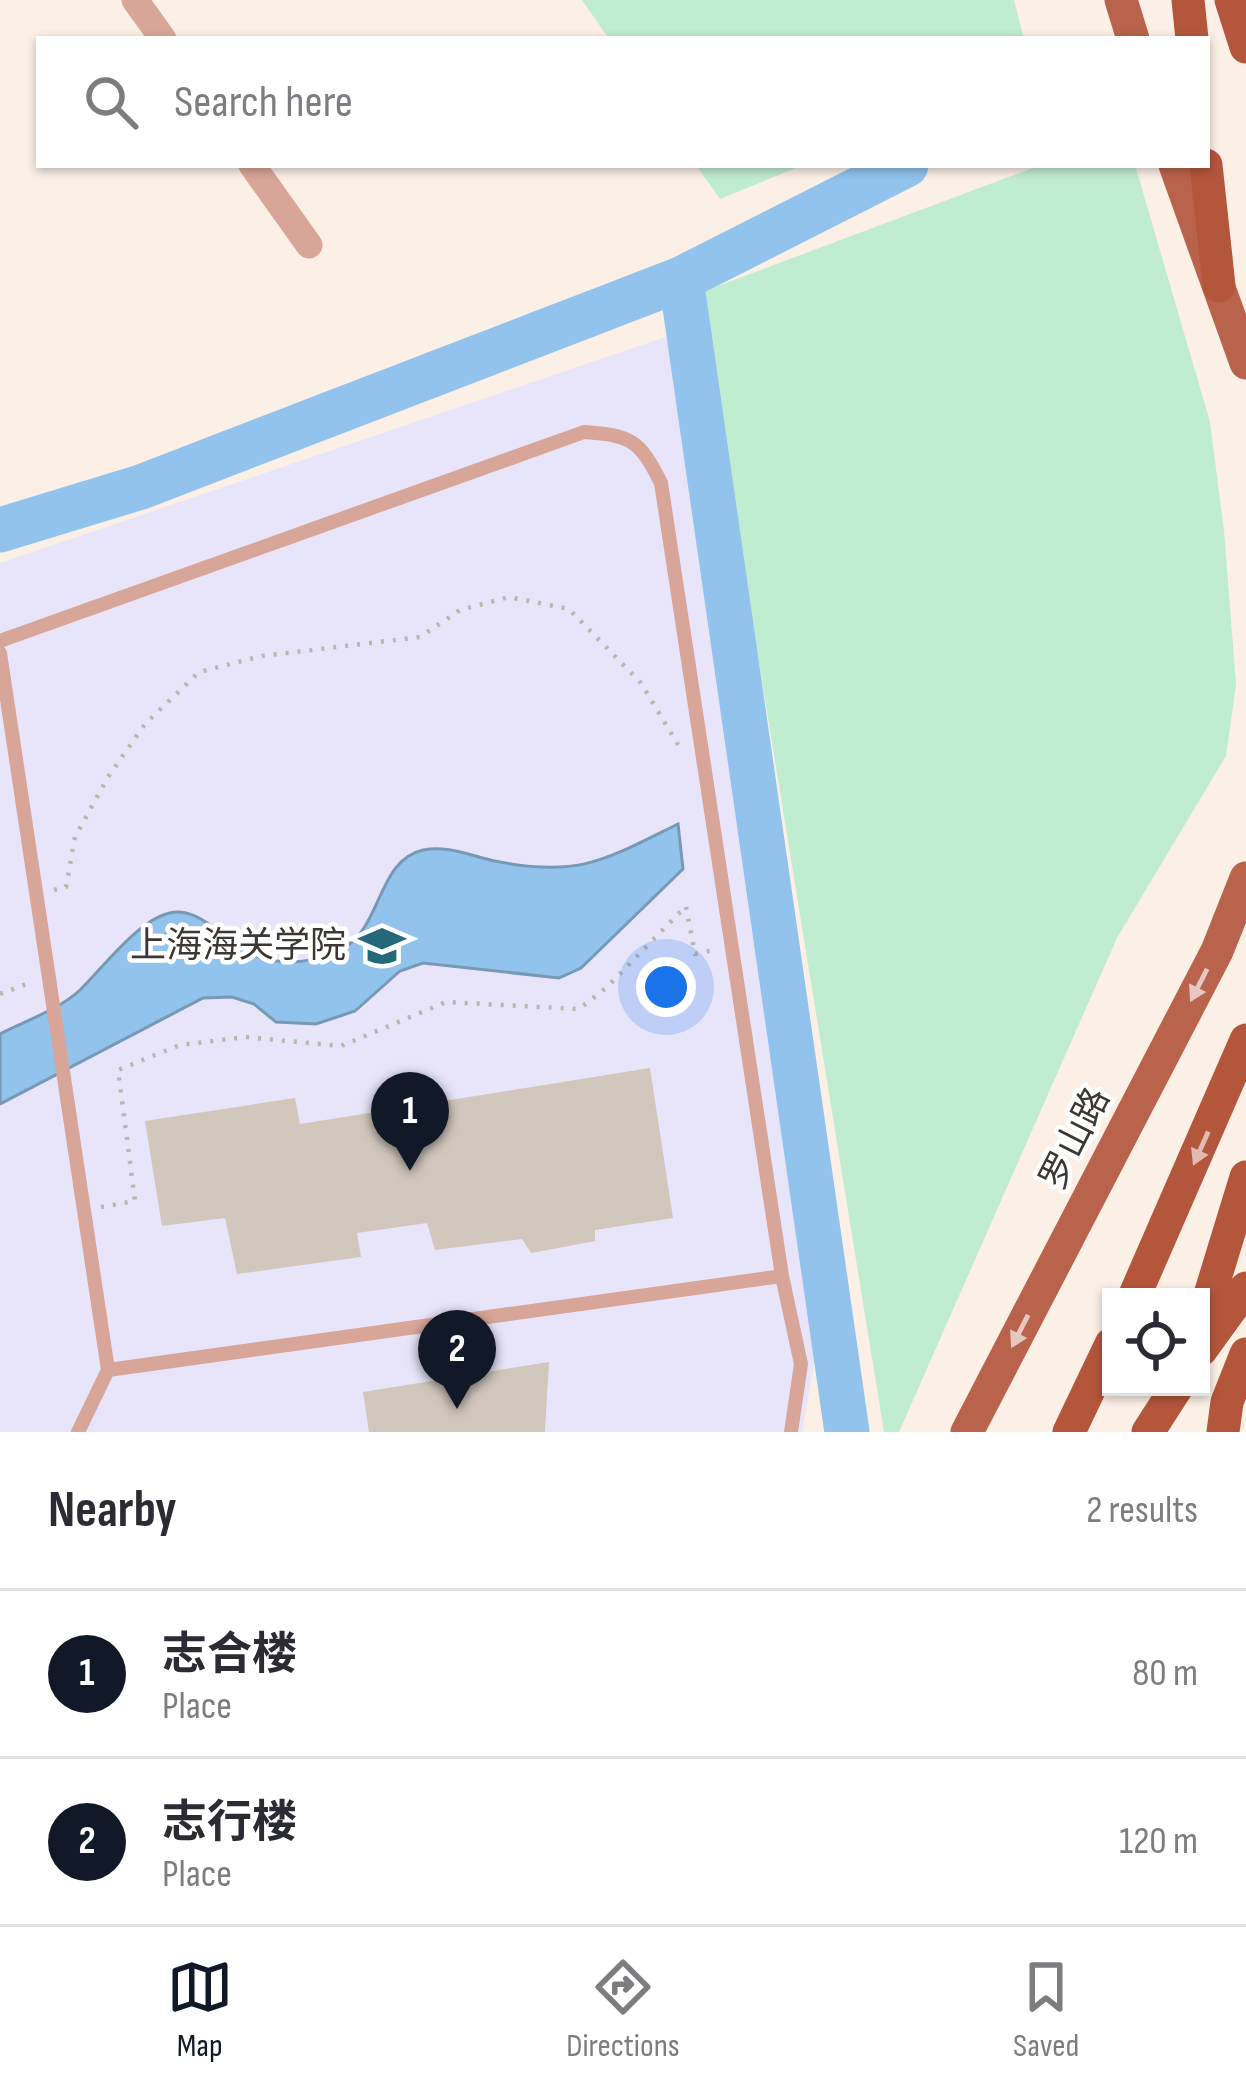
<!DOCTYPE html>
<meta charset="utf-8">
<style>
:root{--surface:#fff;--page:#f7f7f7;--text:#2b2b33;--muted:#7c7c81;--line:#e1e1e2;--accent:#111827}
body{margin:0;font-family:"Sofia Sans Condensed","Noto Sans SC",sans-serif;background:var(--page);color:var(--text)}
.controls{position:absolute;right:36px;bottom:36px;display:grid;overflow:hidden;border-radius:0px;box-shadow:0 3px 9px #0004}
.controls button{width:108px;height:108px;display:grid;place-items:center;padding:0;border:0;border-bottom:3px solid var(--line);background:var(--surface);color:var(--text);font:60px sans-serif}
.you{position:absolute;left:666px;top:987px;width:42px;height:42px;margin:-30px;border:9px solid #fff;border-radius:50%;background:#1a73e8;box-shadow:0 0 0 18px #1a73e833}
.badge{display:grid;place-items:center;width:78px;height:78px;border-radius:50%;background:var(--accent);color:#fff;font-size:39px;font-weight:700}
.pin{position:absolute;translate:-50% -99px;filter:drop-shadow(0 3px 6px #0008)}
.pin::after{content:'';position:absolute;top:63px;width:42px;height:36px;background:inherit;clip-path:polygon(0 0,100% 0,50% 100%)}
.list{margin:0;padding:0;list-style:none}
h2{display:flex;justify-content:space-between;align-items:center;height:156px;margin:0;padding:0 48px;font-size:51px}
h2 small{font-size:39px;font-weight:400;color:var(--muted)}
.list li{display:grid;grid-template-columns:78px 1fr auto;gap:36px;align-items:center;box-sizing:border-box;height:168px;padding:0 48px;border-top:3px solid var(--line)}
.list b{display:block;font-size:45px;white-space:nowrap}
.list p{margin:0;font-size:39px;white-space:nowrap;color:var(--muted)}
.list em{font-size:39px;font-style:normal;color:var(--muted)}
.icon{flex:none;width:66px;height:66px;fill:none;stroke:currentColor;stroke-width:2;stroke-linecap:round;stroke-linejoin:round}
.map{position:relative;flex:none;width:1246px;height:1432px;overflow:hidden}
.search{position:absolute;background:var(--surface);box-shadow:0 3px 9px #0004;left:36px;right:36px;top:36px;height:132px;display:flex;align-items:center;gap:30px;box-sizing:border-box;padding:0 42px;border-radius:0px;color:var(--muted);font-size:45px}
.sheet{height:492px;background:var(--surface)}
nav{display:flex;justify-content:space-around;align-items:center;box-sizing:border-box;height:168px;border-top:3px solid var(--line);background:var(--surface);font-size:33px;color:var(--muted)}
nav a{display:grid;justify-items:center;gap:6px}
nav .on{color:var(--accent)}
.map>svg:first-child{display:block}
.education{fill:#e8e5fb}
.green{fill:#c0edcf}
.water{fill:#91c3ec;stroke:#7899b5;stroke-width:3}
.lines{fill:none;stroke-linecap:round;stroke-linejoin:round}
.river{stroke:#91c3ec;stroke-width:45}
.building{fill:#d1c7bd}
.path{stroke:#beb4ad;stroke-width:4.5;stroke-dasharray:3 9;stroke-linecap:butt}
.service{stroke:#d8a698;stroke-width:14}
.minor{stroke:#d8a698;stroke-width:27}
.primary{stroke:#ba634c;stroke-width:33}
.trunk{stroke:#b4563c;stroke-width:33}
.oneway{fill:#e7c8c0}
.oneway2{fill:#e1bbb1}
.labels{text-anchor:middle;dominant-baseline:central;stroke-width:9;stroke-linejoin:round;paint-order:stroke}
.poi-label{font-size:36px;fill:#3c3734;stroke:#fff;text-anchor:end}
.street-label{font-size:36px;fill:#3c3734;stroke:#fff}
</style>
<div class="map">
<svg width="1246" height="1432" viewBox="0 0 1246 1432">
<rect width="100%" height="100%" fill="#fbefe6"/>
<path class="education" d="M677,333L820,1329L802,1432H0V563Z"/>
<path class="green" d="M582,0H1014L1024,39H609Z
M696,165H803L720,199Z
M1041,165H1135L1210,422L1224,531L1236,684L1226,756L1117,938L899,1432H884L699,293Z"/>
<path class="water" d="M678,824L683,869L581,968L559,978L423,963L400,971L355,1011L316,1024L276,1022L254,1004L232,997L203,998L0,1104V1034C25,1021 60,1009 80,990C103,968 145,910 179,912C198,913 213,927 226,938C259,966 300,968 338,951C383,932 375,861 423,850C448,845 471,856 495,861C579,878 605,860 678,824Z"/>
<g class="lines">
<path class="river" d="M681,279L847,1432
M0,530L141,487L681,279L906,165"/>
</g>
<path class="building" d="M650,1068L673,1218L595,1230V1241L531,1253L522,1239L435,1250L427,1223L357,1233L361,1257L237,1274L225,1218L162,1226L145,1121L295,1098L300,1124Z
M549,1362L545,1432H369L363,1392Z"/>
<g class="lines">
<path class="path" d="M54,890L66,887L75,837L108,777L145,724L199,672L262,656L420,637L460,610L509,597L569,609L641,683L680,748
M0,994L32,982
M101,1207L135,1201L118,1070L180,1045L246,1037L341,1046L446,1002L579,1009L606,988L686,906L695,954L714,950"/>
<path class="service" d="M0,641L584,432C632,435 640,441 661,483L782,1276L801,1364L791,1432
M0,653L108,1370L78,1432
M108,1370L782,1276"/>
<path class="minor" d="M135,0L163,39
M252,165L309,245"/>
<path class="primary" d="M1121,0L1133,39
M1175,165L1246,363
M967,1432L1217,951L1246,878"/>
<path class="trunk" d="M1188,0L1192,39
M1231,0L1246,47
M1206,165L1219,286
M1134,1297L1246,1040
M1201,1324L1246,1177
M1201,1350L1246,1288
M1069,1432L1111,1344
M1148,1432L1177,1387
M1223,1432L1227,1402L1246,1354"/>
</g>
<defs><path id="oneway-solid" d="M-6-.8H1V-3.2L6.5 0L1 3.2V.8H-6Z" transform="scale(3)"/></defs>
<g class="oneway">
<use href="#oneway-solid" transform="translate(1199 985) rotate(117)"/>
<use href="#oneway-solid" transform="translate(1020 1331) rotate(117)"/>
</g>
<use class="oneway2" href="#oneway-solid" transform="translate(1201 1148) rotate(114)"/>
<defs>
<g id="university-bare" transform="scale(3.6)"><path d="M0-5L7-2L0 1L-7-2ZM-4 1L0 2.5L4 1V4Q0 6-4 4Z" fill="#246979" stroke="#fff" stroke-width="2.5" paint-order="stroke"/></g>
</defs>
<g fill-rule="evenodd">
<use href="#university-bare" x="382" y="946"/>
</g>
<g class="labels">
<g class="poi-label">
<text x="346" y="946">上海海关学院</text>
</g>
<g class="street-label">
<text transform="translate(1076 1139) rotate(-63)">罗山路</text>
</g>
</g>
</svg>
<div class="controls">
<button><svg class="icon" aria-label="locate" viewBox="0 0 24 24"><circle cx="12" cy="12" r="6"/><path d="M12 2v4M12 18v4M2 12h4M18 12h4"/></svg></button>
</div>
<div class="you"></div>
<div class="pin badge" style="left:410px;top:1171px">1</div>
<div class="pin badge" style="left:457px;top:1409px">2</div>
<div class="search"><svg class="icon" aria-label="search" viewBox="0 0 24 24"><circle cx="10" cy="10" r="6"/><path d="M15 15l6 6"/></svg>Search here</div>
</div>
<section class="sheet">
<h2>Nearby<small>2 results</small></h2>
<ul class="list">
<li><span class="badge">1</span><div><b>志合楼</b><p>Place</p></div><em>80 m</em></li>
<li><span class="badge">2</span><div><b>志行楼</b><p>Place</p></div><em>120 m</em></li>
</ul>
</section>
<nav>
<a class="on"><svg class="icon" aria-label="map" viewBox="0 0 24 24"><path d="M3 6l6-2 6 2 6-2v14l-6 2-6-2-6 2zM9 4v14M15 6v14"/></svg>Map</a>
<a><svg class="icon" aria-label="directions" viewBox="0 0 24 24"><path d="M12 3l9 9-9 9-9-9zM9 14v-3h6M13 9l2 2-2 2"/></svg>Directions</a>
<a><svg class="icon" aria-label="saved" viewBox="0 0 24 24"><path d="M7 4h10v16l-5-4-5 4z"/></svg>Saved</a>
</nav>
